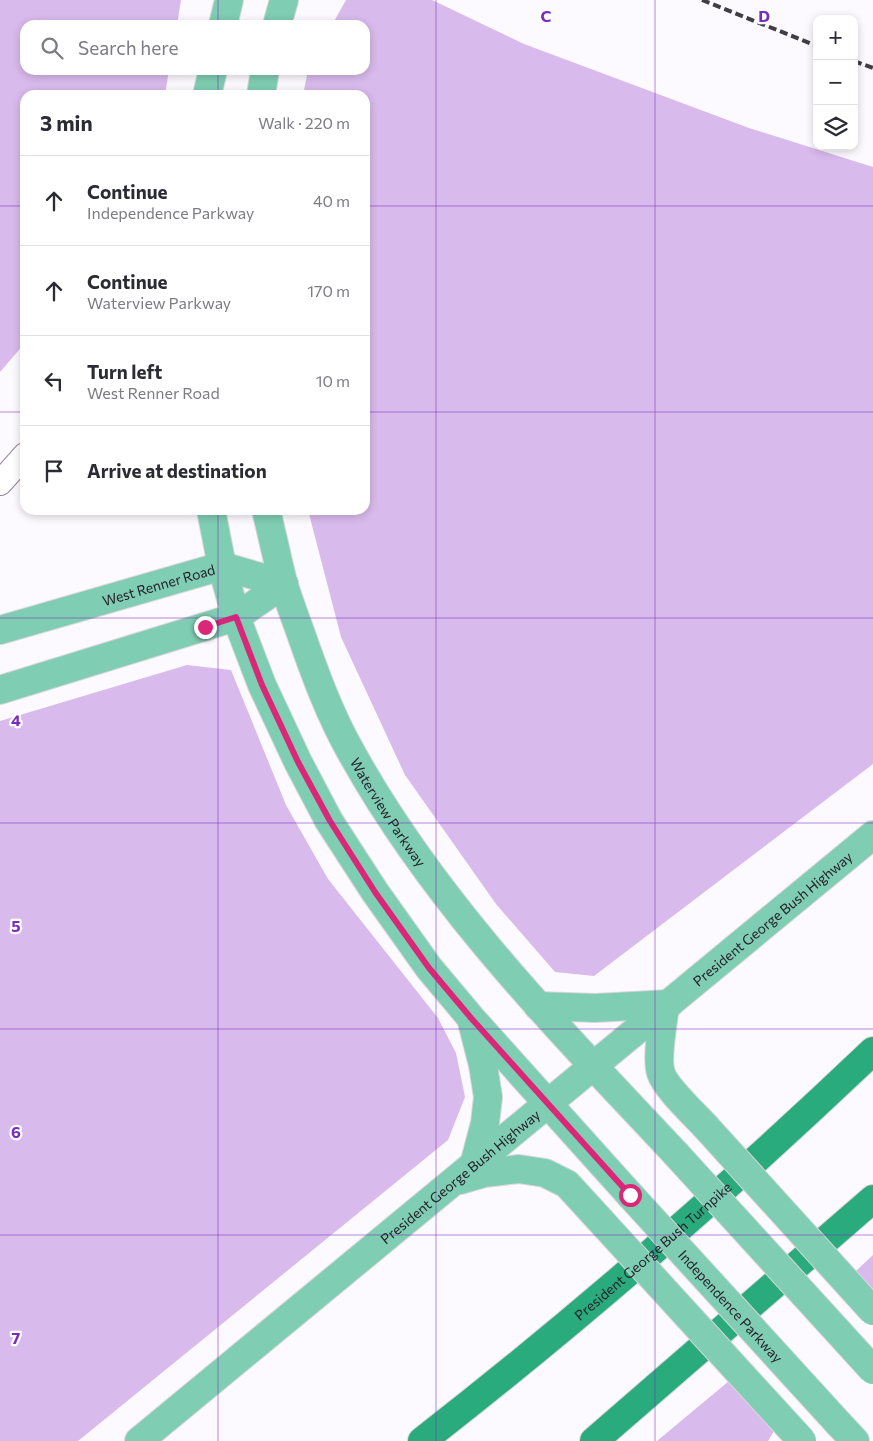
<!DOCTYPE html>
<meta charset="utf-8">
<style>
:root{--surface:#fff;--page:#f7f7f7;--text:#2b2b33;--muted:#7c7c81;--line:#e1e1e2}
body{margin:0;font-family:Commissioner,sans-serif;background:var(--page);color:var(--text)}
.controls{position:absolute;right:15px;top:15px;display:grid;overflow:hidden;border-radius:10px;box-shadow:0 2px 8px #0003}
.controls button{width:45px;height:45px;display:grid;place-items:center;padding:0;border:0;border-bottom:1px solid var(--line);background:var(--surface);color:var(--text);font:25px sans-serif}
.stop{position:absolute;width:15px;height:15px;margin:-11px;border:4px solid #db2777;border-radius:50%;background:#fff}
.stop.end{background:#db2777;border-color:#fff;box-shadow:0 1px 5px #0008}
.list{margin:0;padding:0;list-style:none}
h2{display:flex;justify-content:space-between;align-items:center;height:65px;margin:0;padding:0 20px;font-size:21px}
h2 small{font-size:16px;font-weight:400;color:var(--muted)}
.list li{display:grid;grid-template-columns:32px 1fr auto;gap:15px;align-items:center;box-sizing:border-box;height:90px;padding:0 20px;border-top:1px solid var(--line)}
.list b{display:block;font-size:19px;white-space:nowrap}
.list p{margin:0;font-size:16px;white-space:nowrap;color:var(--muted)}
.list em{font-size:16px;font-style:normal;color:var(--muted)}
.icon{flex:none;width:28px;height:28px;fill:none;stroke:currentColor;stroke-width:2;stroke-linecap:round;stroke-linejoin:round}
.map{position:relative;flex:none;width:873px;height:1441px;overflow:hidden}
.search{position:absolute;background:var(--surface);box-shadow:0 2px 8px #0003;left:20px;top:20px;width:350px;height:55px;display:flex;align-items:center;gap:12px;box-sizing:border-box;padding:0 18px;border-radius:15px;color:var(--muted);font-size:19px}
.panel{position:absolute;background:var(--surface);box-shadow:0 2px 8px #0003;left:20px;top:90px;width:350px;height:425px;border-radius:15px}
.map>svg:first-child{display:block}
.green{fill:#d8baec}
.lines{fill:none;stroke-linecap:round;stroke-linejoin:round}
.minor-casing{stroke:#918599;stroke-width:26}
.major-casing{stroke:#d8d7d8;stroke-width:30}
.highway-casing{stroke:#d8d7d8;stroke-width:30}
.minor{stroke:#fff;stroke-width:24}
.major{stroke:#7fcdb2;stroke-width:28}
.highway{stroke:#29ab7e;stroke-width:28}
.rail{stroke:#423d44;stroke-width:4;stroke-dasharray:8 4;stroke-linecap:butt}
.major-bridge-casing{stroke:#d8d7d8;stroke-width:30;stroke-linecap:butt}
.major-bridge{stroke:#7fcdb2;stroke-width:28}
.route{stroke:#db2777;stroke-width:6}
.grid{fill:none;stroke:#7b2cbf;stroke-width:1;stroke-opacity:0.55}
.labels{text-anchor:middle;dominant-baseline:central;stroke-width:4.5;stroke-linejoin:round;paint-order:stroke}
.street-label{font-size:14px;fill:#262129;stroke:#fff}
.grid-label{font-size:16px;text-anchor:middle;font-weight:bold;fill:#7b2cbf;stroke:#fff;stroke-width:4.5;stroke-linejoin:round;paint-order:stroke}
</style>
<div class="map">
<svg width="873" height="1441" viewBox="0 0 873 1441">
<rect width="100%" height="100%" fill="#fcfafe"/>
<path class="green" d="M0,0H181L177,25H25V70H169L165,95H25V343L0,372Z
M346,0H432L524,44L749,128L873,167V764L594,976L555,972L496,904L405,775L341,637L308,510H365V95H303L308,70H365V25H332Z
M187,665L231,670L286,805L328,879L438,1018L456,1053L465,1097L448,1140L78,1441H0V721Z
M873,1255V1289L856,1271Z
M729,1381L774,1431L768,1441H657Z"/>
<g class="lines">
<g class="minor-casing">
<path id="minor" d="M0,483L25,455"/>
</g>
<g class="major-casing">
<g id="major">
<path d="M223,25L229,0"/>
<path d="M277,25L284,0"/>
<path d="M207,95L213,70"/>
<path d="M261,95L265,70"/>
<path d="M211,510L222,566L236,617L262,685L298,762L329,821L375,892L429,968L471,1018L630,1195"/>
<path id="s1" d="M266,510C272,534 277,558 283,582C288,599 295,617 301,634C315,674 330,715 351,752C435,904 558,1028 676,1154"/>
<path id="s2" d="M0,630L222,566L284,584"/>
<path d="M0,690L236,617L284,584"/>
<path d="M538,1006L595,1008L669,1004"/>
<path d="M665,1006C663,1023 656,1059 661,1073C665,1087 695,1115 706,1127"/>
<path d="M472,1022L483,1065L488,1097L485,1123L474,1165"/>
<path d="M460,1180L484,1173L519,1169L545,1173L567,1184L600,1220"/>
<path d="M839,1424L855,1441"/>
<path id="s3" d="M139,1441L873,835"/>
</g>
</g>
<g class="highway-casing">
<g id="highway">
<path id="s4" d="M422,1441C579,1319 729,1188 873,1051"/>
<path d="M594,1441L873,1199"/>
</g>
</g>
<use href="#minor" class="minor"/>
<use href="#major" class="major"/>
<use href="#highway" class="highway"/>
<path class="rail" d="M702,0L817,46
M854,61L873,68"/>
<g class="major-bridge-casing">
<g id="major-bridge">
<path d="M706,1127L873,1311"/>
<path d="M676,1154L873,1370"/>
<path id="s5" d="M630,1195L839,1424"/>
<path d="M600,1220L802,1441"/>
</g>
</g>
<use href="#major-bridge" class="major-bridge"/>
</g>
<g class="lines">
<path class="route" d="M205,627L236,617L262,685L298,762L330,821L375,892L429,968L471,1018L630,1195"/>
</g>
<path class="grid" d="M218,0V25M436,0V1441M655,0V1441M218,70V95M0,206H25M365,206H873M0,412H25M365,412H873M218,510V1441M0,618H873M0,823H873M0,1029H873M0,1235H873"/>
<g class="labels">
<g class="street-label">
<text stroke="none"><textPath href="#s2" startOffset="165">West Renner Road</textPath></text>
<text stroke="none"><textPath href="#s1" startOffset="328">Waterview Parkway</textPath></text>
<text stroke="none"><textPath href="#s3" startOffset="821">President George Bush Highway</textPath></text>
<text stroke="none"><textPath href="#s3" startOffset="416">President George Bush Highway</textPath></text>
<text stroke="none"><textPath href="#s4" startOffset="299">President George Bush Turnpike</textPath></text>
<text stroke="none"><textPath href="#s5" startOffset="150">Independence Parkway</textPath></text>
</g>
</g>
<g class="grid-label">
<text x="546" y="22">C</text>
<text x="764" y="22">D</text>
<text x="16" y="726">4</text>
<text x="16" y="932">5</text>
<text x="16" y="1138">6</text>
<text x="16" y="1344">7</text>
</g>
</svg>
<div class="controls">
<button>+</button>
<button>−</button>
<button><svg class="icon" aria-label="layers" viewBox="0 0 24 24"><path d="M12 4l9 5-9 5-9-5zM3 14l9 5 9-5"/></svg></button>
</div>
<div class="stop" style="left:630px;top:1195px"></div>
<div class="stop end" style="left:205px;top:627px"></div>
<div class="search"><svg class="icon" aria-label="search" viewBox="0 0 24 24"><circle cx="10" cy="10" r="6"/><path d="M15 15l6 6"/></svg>Search here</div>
<section class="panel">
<h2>3 min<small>Walk · 220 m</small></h2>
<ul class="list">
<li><svg class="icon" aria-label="ahead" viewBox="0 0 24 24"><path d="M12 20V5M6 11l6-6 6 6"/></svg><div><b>Continue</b><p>Independence Parkway</p></div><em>40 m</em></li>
<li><svg class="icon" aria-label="ahead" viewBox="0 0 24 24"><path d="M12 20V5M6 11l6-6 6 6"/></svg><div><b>Continue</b><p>Waterview Parkway</p></div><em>170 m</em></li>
<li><svg class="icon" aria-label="left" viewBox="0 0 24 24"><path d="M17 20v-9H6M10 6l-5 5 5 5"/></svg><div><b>Turn left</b><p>West Renner Road</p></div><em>10 m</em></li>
<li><svg class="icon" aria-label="arrive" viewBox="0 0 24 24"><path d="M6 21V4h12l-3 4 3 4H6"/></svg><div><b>Arrive at destination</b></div></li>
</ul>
</section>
</div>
